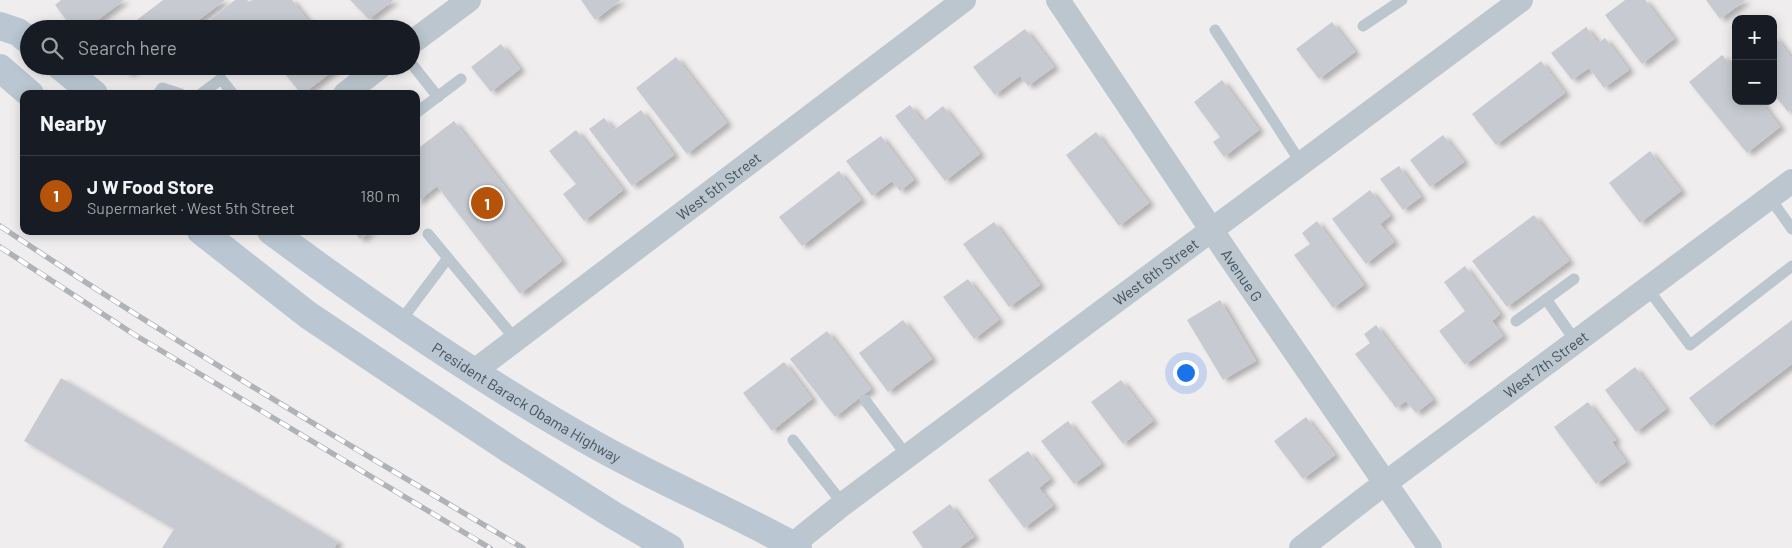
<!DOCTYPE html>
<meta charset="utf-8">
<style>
:root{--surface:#171b24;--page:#242831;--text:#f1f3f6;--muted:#9ea1a6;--line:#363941;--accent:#b45309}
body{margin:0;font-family:Barlow,sans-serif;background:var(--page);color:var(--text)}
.controls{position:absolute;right:15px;top:15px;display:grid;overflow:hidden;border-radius:10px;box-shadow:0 2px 12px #0003}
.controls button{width:45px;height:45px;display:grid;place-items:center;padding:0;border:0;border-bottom:1px solid var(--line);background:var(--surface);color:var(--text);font:25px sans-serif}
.you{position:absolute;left:1185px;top:372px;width:18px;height:18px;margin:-12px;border:4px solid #fff;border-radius:50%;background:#1a73e8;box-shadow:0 0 0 8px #1a73e833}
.badge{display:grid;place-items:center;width:32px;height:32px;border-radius:50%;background:var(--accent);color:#fff;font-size:16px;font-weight:700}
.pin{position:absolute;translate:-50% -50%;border:2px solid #fff;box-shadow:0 1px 5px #0006}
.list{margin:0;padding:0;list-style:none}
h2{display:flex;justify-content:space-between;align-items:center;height:65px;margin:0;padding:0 20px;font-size:21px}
h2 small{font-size:16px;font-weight:400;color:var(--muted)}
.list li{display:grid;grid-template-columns:32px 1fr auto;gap:15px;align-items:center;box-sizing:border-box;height:80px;padding:0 20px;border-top:1px solid var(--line)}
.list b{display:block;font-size:19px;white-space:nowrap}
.list p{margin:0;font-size:16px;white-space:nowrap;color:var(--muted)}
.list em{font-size:16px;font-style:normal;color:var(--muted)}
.icon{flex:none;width:28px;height:28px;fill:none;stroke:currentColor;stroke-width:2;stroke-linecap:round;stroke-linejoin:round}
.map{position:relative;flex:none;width:1792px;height:548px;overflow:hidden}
.search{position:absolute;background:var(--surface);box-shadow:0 2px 12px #0003;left:20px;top:20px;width:400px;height:55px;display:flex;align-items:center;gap:12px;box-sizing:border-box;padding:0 18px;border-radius:28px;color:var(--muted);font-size:19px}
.panel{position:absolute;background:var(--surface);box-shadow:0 2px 12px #0003;left:20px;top:90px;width:400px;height:145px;border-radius:10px}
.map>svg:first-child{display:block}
.building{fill:#c7cbd1;filter:url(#shadow)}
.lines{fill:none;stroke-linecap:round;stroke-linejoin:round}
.lane{stroke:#bbc6ce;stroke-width:11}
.street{stroke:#bbc6ce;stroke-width:24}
.secondary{stroke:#bac7d3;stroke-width:28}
.rail-casing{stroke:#afb3b8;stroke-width:5.5}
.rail{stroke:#fff;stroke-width:4;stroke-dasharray:11;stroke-linecap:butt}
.labels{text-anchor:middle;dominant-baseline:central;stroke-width:4;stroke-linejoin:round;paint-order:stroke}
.street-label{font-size:15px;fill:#45525c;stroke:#fff}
</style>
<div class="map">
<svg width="1792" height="548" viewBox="0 0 1792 548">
<defs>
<filter id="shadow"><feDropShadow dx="5.5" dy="3" stdDeviation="2.5" flood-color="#0004"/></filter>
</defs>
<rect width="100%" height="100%" fill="#f0edee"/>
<path class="building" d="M61,0H124L86,29H73L55,5Z
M163,0H225L187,29H125Z
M235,0H247L249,2L252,0H292L314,29H250L246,23L239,29H198Z
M350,0H394L369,19Z
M581,0H621L595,20Z
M1625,0H1645L1674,39L1642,64L1605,15Z
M1706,0H1746L1720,19Z
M1332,22L1355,52L1319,79L1296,49Z
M1586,27L1598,43L1605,38L1629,70L1604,88L1589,68L1572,80L1551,53Z
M1025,29L1054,67L1028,86L1020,76L995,95L973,67Z
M1773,34L1792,59V109L1788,112L1773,93Z
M501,44L520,69L491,92L471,67Z
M1722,55L1736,71V101H1760L1780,127L1747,153L1689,82Z
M676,57L727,123L687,154L636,88Z
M1541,61L1565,93L1496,145L1472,114Z
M122,66H138L128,74Z
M279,66H339L303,94H301Z
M1222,80L1259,130L1224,157L1213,142L1220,137L1194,102Z
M910,105L923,122L943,106L980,154L945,181L895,116Z
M641,110L674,155L632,186L589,129L604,118L614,130Z
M454,121L562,261L520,294L437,186L417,202L416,200V150Z
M576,130L623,190L584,221L563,194L576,184L549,151Z
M1096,132L1149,203L1119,226L1066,155Z
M1443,135L1464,162L1430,187L1410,160Z
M881,136L914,180L900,191L892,181L872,196L846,161Z
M1650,151L1681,191L1640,223L1609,183Z
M1399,166L1421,197L1403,210L1380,179Z
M839,171L861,200L802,246L779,217Z
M1370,190L1390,216L1380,224L1394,242L1366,264L1332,219Z
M1534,215L1569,261L1507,307L1472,261Z
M1317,221L1364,285L1333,308L1294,255L1310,244L1302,233Z
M994,222L1040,285L1009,307L963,244Z
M354,231H371L360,239Z
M1465,266L1500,314L1492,321L1503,336L1465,365L1439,331L1465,311L1444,282Z
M968,279L999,320L974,339L943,297Z
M1220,300L1256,361L1223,380L1187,320Z
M903,320L932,359L888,392L859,353Z
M1792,320V364L1711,426L1689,398Z
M1376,325L1433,400L1416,413L1406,401L1396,408L1355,354L1370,343L1364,334Z
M827,331L871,389L835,417L790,359Z
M784,362L812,399L772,431L743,393Z
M1635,367L1666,409L1636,432L1605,390Z
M61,378L338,542L334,548H162L174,529L24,441Z
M1121,380L1153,421L1123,444L1091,402Z
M1588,402L1616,440L1612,442L1626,462L1596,484L1554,427Z
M1306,417L1335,455L1303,479L1274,441Z
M1068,421L1101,464L1074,484L1041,441Z
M1028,451L1050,479L1039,488L1053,506L1024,528L988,480Z
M950,504L974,537L959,548H923L912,532Z"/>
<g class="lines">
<path class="lane" d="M1363,26L1402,0
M1215,30L1301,163
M411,63L438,97
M158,94L162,88L181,94
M201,94L221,79L233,94
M416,113L461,79
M1770,198L1792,229
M428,234L516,340
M1648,289L1690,345L1792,266
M1546,299L1576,342
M1516,321L1574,279
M400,322L448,258
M865,400L907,456
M793,440L843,504"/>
<g class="street">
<path id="s1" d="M1058,0L1227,253L1430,548"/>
<path d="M411,43L469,0"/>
<path d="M345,94L381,66"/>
<path id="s2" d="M473,372L964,0"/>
<path id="s3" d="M792,545L843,504L1521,0"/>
<path id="s4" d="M1301,548L1368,496L1792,181"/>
</g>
<g class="secondary">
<path d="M0,26L18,32L29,41"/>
<path d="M60,66L94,94"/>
<path d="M0,68L30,94"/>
<path d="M201,231L308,315L399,376L512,451L613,515L670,548"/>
<path id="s5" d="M271,231C376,309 485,383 599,447C664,483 733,512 798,548"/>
</g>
<g class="rail-casing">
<path id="rail" d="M0,226C170,340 347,444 523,548
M0,247L135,335L490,548"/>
</g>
<use href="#rail" class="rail"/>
</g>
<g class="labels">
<g class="street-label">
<text stroke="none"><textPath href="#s2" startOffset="308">West 5th Street</textPath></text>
<text stroke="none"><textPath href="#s3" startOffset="455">West 6th Street</textPath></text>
<text stroke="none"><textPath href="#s1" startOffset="331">Avenue G</textPath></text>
<text stroke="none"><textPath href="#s4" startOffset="306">West 7th Street</textPath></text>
<text stroke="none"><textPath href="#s5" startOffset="308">President Barack Obama Highway</textPath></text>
</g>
</g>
</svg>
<div class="controls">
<button>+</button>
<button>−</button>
</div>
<div class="you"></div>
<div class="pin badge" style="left:487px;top:203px">1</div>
<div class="search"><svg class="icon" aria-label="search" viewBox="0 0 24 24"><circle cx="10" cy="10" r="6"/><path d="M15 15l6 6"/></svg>Search here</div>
<section class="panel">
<h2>Nearby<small></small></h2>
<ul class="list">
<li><span class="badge">1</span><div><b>J W Food Store</b><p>Supermarket · West 5th Street</p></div><em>180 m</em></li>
</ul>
</section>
</div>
